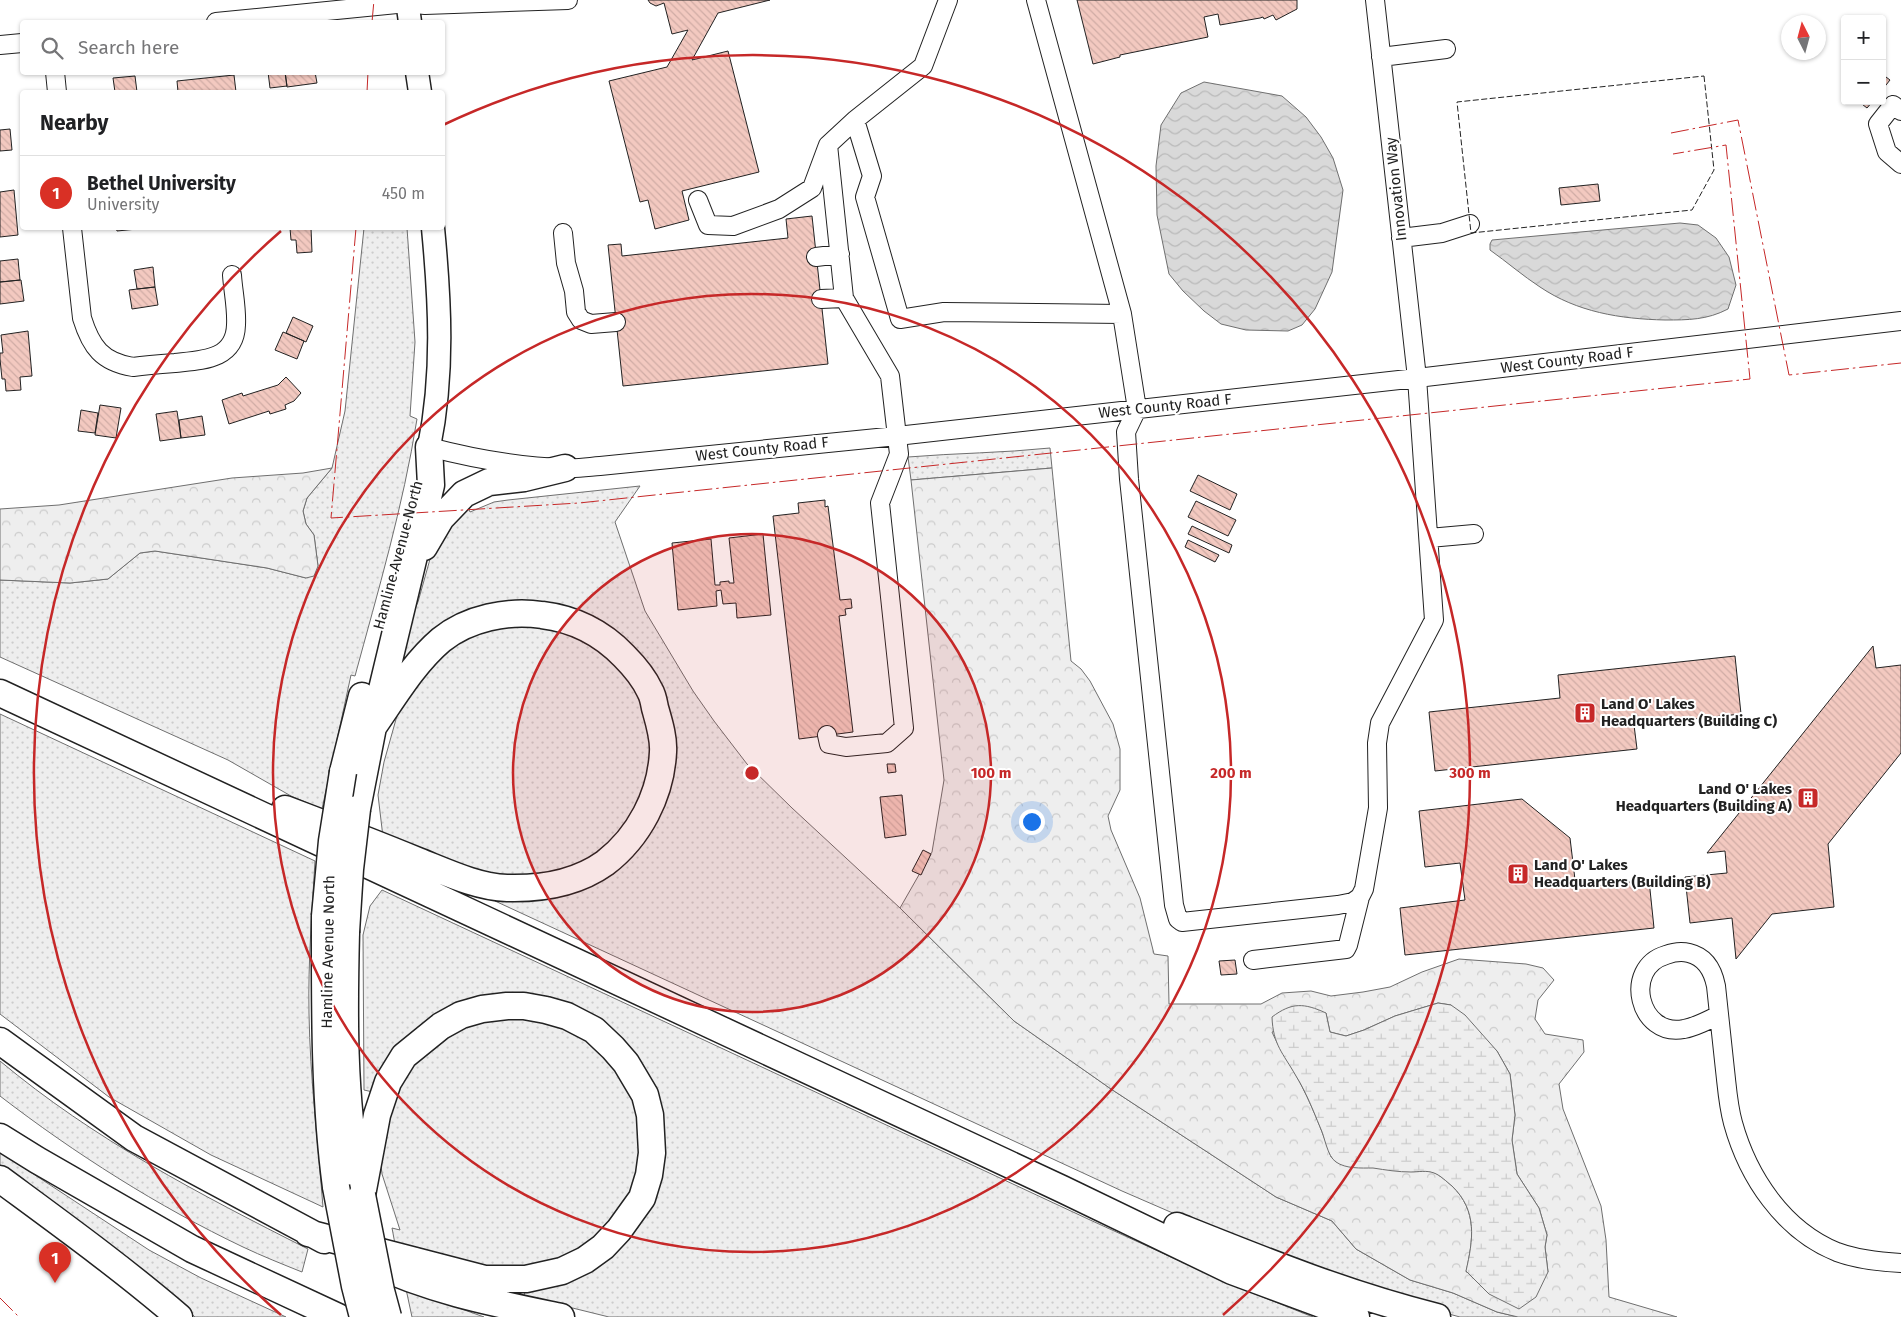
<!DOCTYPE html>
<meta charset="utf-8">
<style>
:root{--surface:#fff;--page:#f6f6f6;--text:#202124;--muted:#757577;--line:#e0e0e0;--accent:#d93025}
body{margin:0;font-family:"Fira Sans",sans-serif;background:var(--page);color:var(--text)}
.controls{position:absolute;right:15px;top:15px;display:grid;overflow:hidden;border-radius:5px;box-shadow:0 1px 4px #0004}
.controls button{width:45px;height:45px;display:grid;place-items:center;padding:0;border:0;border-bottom:1px solid var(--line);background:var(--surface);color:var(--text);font:25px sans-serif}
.compass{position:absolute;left:1781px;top:15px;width:45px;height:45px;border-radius:50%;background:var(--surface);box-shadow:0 1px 4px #0004;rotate:354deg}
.you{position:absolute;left:1031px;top:821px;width:18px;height:18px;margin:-12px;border:4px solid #fff;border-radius:50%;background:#1a73e8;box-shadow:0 0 0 8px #1a73e833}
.badge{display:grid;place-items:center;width:32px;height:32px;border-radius:50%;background:var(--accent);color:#fff;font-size:16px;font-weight:700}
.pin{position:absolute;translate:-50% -41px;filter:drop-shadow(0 1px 2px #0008)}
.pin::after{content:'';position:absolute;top:26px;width:18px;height:15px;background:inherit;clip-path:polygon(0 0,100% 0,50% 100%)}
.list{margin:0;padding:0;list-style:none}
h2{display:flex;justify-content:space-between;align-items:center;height:65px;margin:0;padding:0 20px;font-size:21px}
h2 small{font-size:16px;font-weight:400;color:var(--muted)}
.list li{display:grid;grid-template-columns:32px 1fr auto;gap:15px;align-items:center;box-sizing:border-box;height:75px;padding:0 20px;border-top:1px solid var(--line)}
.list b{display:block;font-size:19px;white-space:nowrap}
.list p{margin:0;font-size:16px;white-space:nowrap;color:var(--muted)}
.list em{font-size:16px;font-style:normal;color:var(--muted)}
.icon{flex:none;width:28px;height:28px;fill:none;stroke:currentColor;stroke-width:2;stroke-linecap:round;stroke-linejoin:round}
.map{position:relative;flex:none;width:1901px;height:1317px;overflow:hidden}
.search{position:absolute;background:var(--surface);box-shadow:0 1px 4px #0004;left:20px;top:20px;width:425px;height:55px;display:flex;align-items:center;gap:12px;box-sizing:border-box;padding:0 18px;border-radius:5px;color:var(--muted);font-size:19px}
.panel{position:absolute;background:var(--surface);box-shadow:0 1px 4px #0004;left:20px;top:90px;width:425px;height:140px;border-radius:5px}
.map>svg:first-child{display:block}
.grass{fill:url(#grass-dots);stroke:#6f6f6f}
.forest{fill:url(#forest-crowns);stroke:#6f6f6f;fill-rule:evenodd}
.wetland{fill:url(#wetland-marsh);stroke:#6f6f6f}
.water{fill:url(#water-waves);stroke:#6f6f6f}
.building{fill:url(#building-back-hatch);stroke:#222}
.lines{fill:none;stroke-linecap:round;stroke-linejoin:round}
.minor-casing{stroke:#222;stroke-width:20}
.major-casing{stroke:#222;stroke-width:25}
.highway-casing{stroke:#222;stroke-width:29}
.minor{stroke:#fff;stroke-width:18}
.major{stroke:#fff;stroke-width:22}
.highway{stroke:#fff;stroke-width:26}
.highway-bridge-casing{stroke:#222;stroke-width:29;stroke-linecap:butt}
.highway-bridge{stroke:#fff;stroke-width:26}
.fence{stroke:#222;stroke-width:1;stroke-dasharray:6 2.5;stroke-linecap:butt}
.power{stroke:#c62828;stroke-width:1;stroke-dasharray:18 4 2.5 4;stroke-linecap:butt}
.ring{fill:none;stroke:#c62828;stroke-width:2.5}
.labels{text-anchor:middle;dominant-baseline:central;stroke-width:4;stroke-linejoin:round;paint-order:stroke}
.street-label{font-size:15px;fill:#222;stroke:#fff}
.poi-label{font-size:15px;font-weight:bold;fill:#222;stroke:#fff;text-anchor:start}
.centre{fill:#c62828;stroke:#fff;stroke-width:2.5}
.ring-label{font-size:15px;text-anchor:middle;font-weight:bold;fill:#c62828;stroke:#fff;stroke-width:4;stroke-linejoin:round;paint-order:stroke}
</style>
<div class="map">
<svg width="1901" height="1317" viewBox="0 0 1901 1317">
<defs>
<pattern id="grass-dots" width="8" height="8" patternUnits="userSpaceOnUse" patternTransform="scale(1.25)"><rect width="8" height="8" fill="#eee"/><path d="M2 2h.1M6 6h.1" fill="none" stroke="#ccc" stroke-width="1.8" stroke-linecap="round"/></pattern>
<pattern id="forest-crowns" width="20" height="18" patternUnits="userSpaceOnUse" patternTransform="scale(1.25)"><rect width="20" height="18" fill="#eee"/><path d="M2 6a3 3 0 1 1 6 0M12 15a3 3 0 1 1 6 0" fill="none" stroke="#ccc"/></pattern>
<pattern id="wetland-marsh" width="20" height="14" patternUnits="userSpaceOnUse" patternTransform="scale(1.25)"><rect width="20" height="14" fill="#eee"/><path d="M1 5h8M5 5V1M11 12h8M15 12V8" fill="none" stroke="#ccc"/></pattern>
<pattern id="water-waves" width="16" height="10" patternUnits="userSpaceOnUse" patternTransform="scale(1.25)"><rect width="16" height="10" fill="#d9d9d9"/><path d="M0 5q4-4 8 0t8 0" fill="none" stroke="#bababa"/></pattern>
<pattern id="building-back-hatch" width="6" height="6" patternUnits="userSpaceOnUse" patternTransform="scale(1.25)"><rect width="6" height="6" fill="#f3c9c0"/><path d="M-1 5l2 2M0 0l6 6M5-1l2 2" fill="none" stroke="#d0aca5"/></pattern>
</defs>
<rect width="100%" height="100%" fill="#fff"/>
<path class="grass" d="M364,228H407L415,342L410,416L417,419C403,507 378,591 355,676L351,675L322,809L291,796L228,760L0,657V580L70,583L108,579L140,553L155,551L267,568L306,578L318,566L314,535L306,524L303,511L307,498L332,468L345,411Z
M1050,448L1052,468L911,480L908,457C956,453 1003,453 1050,448Z
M640,486L615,522L645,611L693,691L714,721L747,764L792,808L900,908L1014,1021L1111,1089L1276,1197L1332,1221L1356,1249L1410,1280L1453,1293L1497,1312L1518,1317H1460L1434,1310L1205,1227L1122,1191L495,901L498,895L542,894L655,813L650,676L516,605L402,667L396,662L405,629L418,602L432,552L467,505L470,512L494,502L508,500Z
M495,625L563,628L618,661L646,708L653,759L639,807L602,853L555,875L487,876L383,837L378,795L384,762L400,705L445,647Z
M0,714L315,861C312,912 308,962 309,1013C310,1078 318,1143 323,1207L211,1155L109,1097L0,1014Z
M382,890L1088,1219L1230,1284L1313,1317H609L524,1296L526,1287L553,1283L658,1176L619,1040L463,1002L451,1005L373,1092L364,1090L363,935L370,906Z
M527,1014L591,1038L632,1087L645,1142L630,1203L576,1256L506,1271L395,1244L392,1228L400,1230L382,1174L380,1157L381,1134L410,1061L469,1021Z
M0,1061C93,1139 201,1195 308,1249L302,1272C282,1264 262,1256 243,1247C159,1207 74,1153 0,1096Z
M0,1152L149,1250L201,1278L286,1317H195L165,1291L0,1166Z
M406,1289L484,1317H412Z"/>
<path class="forest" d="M332,468L307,498L303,511L306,524L314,535L318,566L314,576L306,578L267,568L155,551L140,553L108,579L70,583L0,580V509L59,505L232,478L303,473Z
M1052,468L1071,661L1081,669L1090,681L1113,724L1120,749V790L1108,816L1111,830L1140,898L1154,954L1168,956L1169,1004H1261L1282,993L1311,991L1331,996L1363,992L1390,987L1422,972L1459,959L1526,964L1543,968L1554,980L1538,1000L1535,1019L1545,1034L1583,1040L1584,1052L1559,1084L1563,1109L1601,1206L1606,1240L1609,1297L1677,1317H1518L1497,1312L1453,1293L1410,1280L1356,1249L1332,1221L1276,1197L1111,1089L1014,1021L900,908L932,852L944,780L911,480ZM1438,1003L1451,1005L1497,1051L1510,1074L1515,1115L1512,1140L1517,1174L1539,1208L1547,1235L1545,1247L1548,1272H1466C1473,1240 1478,1211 1452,1186C1446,1181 1440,1175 1433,1172C1425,1169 1416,1173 1407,1171C1382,1167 1356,1162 1331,1157C1322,1130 1311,1103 1297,1077C1288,1061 1280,1050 1272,1032L1326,1013L1330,1032L1346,1036L1364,1030L1395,1016Z"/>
<path class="wetland" d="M1438,1003L1451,1005L1465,1015L1497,1051L1510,1074L1515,1115L1512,1140L1517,1174L1539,1208L1547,1235L1545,1247L1548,1272L1536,1297L1519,1309L1489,1294L1466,1271C1473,1240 1478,1211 1452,1186C1447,1182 1440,1175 1434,1173C1426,1170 1419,1172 1411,1172C1398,1172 1386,1170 1373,1168C1361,1168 1346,1169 1336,1162C1327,1156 1325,1137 1320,1127C1313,1110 1306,1092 1296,1076C1283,1053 1273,1045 1272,1017C1292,1002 1304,1003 1326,1013L1330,1032L1346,1036L1364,1030L1395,1016Z"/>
<path class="water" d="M1204,82L1282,96L1306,117L1321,137L1333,158L1343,190L1332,272L1315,309L1302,325L1288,331L1246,330L1221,324L1204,311L1183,291L1169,274L1157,215L1156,166L1161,125L1181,93Z
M1680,223L1698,225L1716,238L1729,257L1736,285L1728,309C1707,320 1688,320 1665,320C1620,319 1577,312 1540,287C1523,276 1507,262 1490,250V244L1492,240Z"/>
<path class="building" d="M648,0H770L718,13L692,60L728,51L759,172L682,191L689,220L655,229L648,200L640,202L609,81L667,67L688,30L672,34L664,3L656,6L650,3Z
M1077,0H1297V9L1276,20L1273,15L1264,19L1263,17L1260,18L1220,25L1218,14L1204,17L1208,37L1120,55V57L1093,64Z
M268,72H285L287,86L270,88Z
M285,72H315L317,83L287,87Z
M1882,74L1890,80L1882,90Z
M234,75L236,92H178L177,81Z
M135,76L137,92H115L113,78Z
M1858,101H1873L1867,108Z
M10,129L12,150L0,151V130Z
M1598,184L1600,201L1561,205L1559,188Z
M14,190L18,235L0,237V192Z
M812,216L828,364L623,386L608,245L621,244L622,256L788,238L786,219Z
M116,228H137V229L117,231Z
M290,228H311L312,252L297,253L296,240H291Z
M18,259L20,280L0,282V261Z
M153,267L155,287L137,289L134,270Z
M21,280L24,301L0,304V282Z
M155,287L158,305L132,309L129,290Z
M293,317L313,326L306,342L286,333Z
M28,331L32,376L20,377L21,390L6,391L5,379H2L0,359V353H3L1,335Z
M283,332L304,341L297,359L275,350Z
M286,377L301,393L294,401L285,405L286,409L270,414L269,411L229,424L222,400L242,393L243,396L278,385Z
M100,405L121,408L116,438L95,435Z
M81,410L98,413L95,433L78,431Z
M177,411L181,438L160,441L156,414Z
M202,416L205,435L181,438L179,420Z
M1198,475L1237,494L1230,510L1190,491Z
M825,500V507L828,506L840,600L851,599L852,608L845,609L846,615L839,616L853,732L799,739L773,516L799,513L798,503Z
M1196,501L1236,520L1228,536L1188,517Z
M1192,526L1232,545L1229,553L1188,534Z
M763,534L771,615L737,618L736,603L723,604L721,590L716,591L717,606L678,610L672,543L711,539L715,585H720V582L729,581V583H734L729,538Z
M1188,540L1219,555L1215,562L1185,547Z
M1873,646L1876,668L1901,665V753L1828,844L1834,907L1772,914L1736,959L1732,918L1690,923L1685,877L1727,873L1725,851L1707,853Z
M1735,656L1741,714L1634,725L1637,749L1435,771L1429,712L1560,698L1558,675Z
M887,764H895L896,772L888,773Z
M902,795L906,835L885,838L880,797Z
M1522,799L1570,838L1576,888L1649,880L1654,928L1405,955L1400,908L1465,900L1460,863L1425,867L1419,811Z
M923,850L931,854L921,875L912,871Z
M1235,960L1237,974L1221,975L1219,961Z"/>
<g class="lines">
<g class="minor-casing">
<path id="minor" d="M1036,0L1122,314L1137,409L1126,432L1129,479L1174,905L1178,919L1182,922L1338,905L1353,902L1360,897L1364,889L1378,808L1377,743L1380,723L1434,620L1417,378L1375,0
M216,22L407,3L425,5L568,0
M0,45L22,43
M1381,57L1446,49
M55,72L57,92
M1901,111L1893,105L1878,124L1887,152L1901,164
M855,120L872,176L865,197L900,319L944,312L1122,314
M698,200L708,225L733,226L779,209L812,188L828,145L855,120L923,66L948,0
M72,228L82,318C91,347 102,362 133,367C147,365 161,364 175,363C202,360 235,360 236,325C237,308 233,291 232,275
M563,233L566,263L574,291L576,312L581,320L591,324L616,322
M1401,238L1442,233L1470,224
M816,257L840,254
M821,299L844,298
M429,447C471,458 521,467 565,468C576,469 588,467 600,466L897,436L1417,378L1901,321
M1429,538L1474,534
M827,735L829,744L846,747L887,743L904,728L880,503L899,454L890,376L844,298L828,145
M1253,960L1346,949L1348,945L1360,897
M1719,1015C1708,1020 1696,1027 1684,1029C1639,1038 1622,968 1666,955C1674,952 1681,951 1689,953C1706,957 1713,971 1716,986C1719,1014 1722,1042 1725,1070C1727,1087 1728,1105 1733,1123C1748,1177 1783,1230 1837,1252C1856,1259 1881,1262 1901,1263"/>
</g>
<g class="major-casing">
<path id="major" d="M407,0L410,22
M417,72L420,92
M429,447C444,374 440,301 433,228"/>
</g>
<g class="highway-casing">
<path id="highway" d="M424,547L441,518L464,494L489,482L524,478L565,468
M0,693L1062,1189L1232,1271L1356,1317
M343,772L362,696
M285,809C330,826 374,843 418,861C446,872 477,887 507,888C541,889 577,883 605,863C639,837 661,795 663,752C664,738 659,722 655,708C654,703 653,696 650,691C644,678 634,666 624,656C601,632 575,619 542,615C508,610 468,618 441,640C413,664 394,697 373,727
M357,809L373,727L431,485L429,447
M325,916C325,1006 324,1097 336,1187
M346,932C344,1013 343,1096 358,1177
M0,1041L134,1138L324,1240
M0,1137L37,1160L192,1249L338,1317
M0,1179C61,1224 122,1268 179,1317
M1177,1226C1262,1260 1348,1295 1437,1317
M308,1233L485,1279H526L562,1271L585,1260L603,1247L619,1230L642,1198L649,1175L652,1153L650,1115L645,1095L626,1063L613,1048L594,1030L567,1016L546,1010L524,1006H507L482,1009L461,1015L441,1026L404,1056L388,1082L377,1115L362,1195
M368,1261C431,1291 494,1303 561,1317"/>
</g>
<use href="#minor" class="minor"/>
<use href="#major" class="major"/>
<use href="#highway" class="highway"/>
<g class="highway-bridge-casing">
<path id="highway-bridge" d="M325,916L332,841L343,772
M346,932L350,869L357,809
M336,1187L355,1286L363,1317
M362,1195L381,1291L388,1317"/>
</g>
<use href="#highway-bridge" class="highway-bridge"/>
<path class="fence" d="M1704,76L1714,170L1692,210L1471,233L1457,102Z"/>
<path class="power" d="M372,22L374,0
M367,92L368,72
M1671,133L1738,120L1789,375L1901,363
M356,228L331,518L579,503L1750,379L1726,145L1673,154
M0,1298L19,1317"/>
</g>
<circle cx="752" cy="773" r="239" fill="#c62828" fill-opacity=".12"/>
<g class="ring">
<circle cx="752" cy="773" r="239"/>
<circle cx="752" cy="773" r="479"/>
<path d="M281 1315A718 718 0 0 1 281 231M443 125A718 718 0 0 1 1223 1315"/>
</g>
<defs>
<g id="building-square" transform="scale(1.125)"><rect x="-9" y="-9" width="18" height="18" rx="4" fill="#c62828" stroke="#fff"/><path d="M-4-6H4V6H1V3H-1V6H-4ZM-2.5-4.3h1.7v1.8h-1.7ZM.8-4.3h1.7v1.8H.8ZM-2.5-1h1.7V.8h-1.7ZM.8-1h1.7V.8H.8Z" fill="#fff"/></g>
</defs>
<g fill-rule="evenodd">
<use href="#building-square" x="1585" y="713"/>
<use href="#building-square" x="1808" y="798"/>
<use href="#building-square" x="1518" y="874"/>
</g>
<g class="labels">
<g class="street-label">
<text transform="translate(1396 189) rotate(-96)">Innovation Way</text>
<text transform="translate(1567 360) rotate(-7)">West County Road F</text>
<text transform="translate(1165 406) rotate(-6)">West County Road F</text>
<text transform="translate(762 449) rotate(-6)">West County Road F</text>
<text transform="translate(398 555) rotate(-75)">Hamline Avenue North</text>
<text transform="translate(328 952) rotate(-89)">Hamline Avenue North</text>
</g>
<g class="poi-label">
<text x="1601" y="704">Land O' Lakes<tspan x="1601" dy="17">Headquarters (Building C)</tspan></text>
<text x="1792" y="789" text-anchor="end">Land O' Lakes<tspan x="1792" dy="17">Headquarters (Building A)</tspan></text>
<text x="1534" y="865">Land O' Lakes<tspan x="1534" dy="17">Headquarters (Building B)</tspan></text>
</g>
</g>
<circle cx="752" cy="773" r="8" class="centre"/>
<g class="ring-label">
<text x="991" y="778">100 m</text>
<text x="1231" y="778">200 m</text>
<text x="1470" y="778">300 m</text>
</g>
</svg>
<div class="controls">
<button>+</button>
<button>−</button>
</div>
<svg class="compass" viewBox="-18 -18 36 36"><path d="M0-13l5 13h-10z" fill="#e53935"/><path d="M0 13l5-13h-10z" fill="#757577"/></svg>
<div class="you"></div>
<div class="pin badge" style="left:55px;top:1283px">1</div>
<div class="search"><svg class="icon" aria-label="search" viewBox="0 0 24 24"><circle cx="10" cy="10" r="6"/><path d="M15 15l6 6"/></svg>Search here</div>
<section class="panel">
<h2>Nearby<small></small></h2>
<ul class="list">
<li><span class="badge">1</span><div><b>Bethel University</b><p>University</p></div><em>450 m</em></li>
</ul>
</section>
</div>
